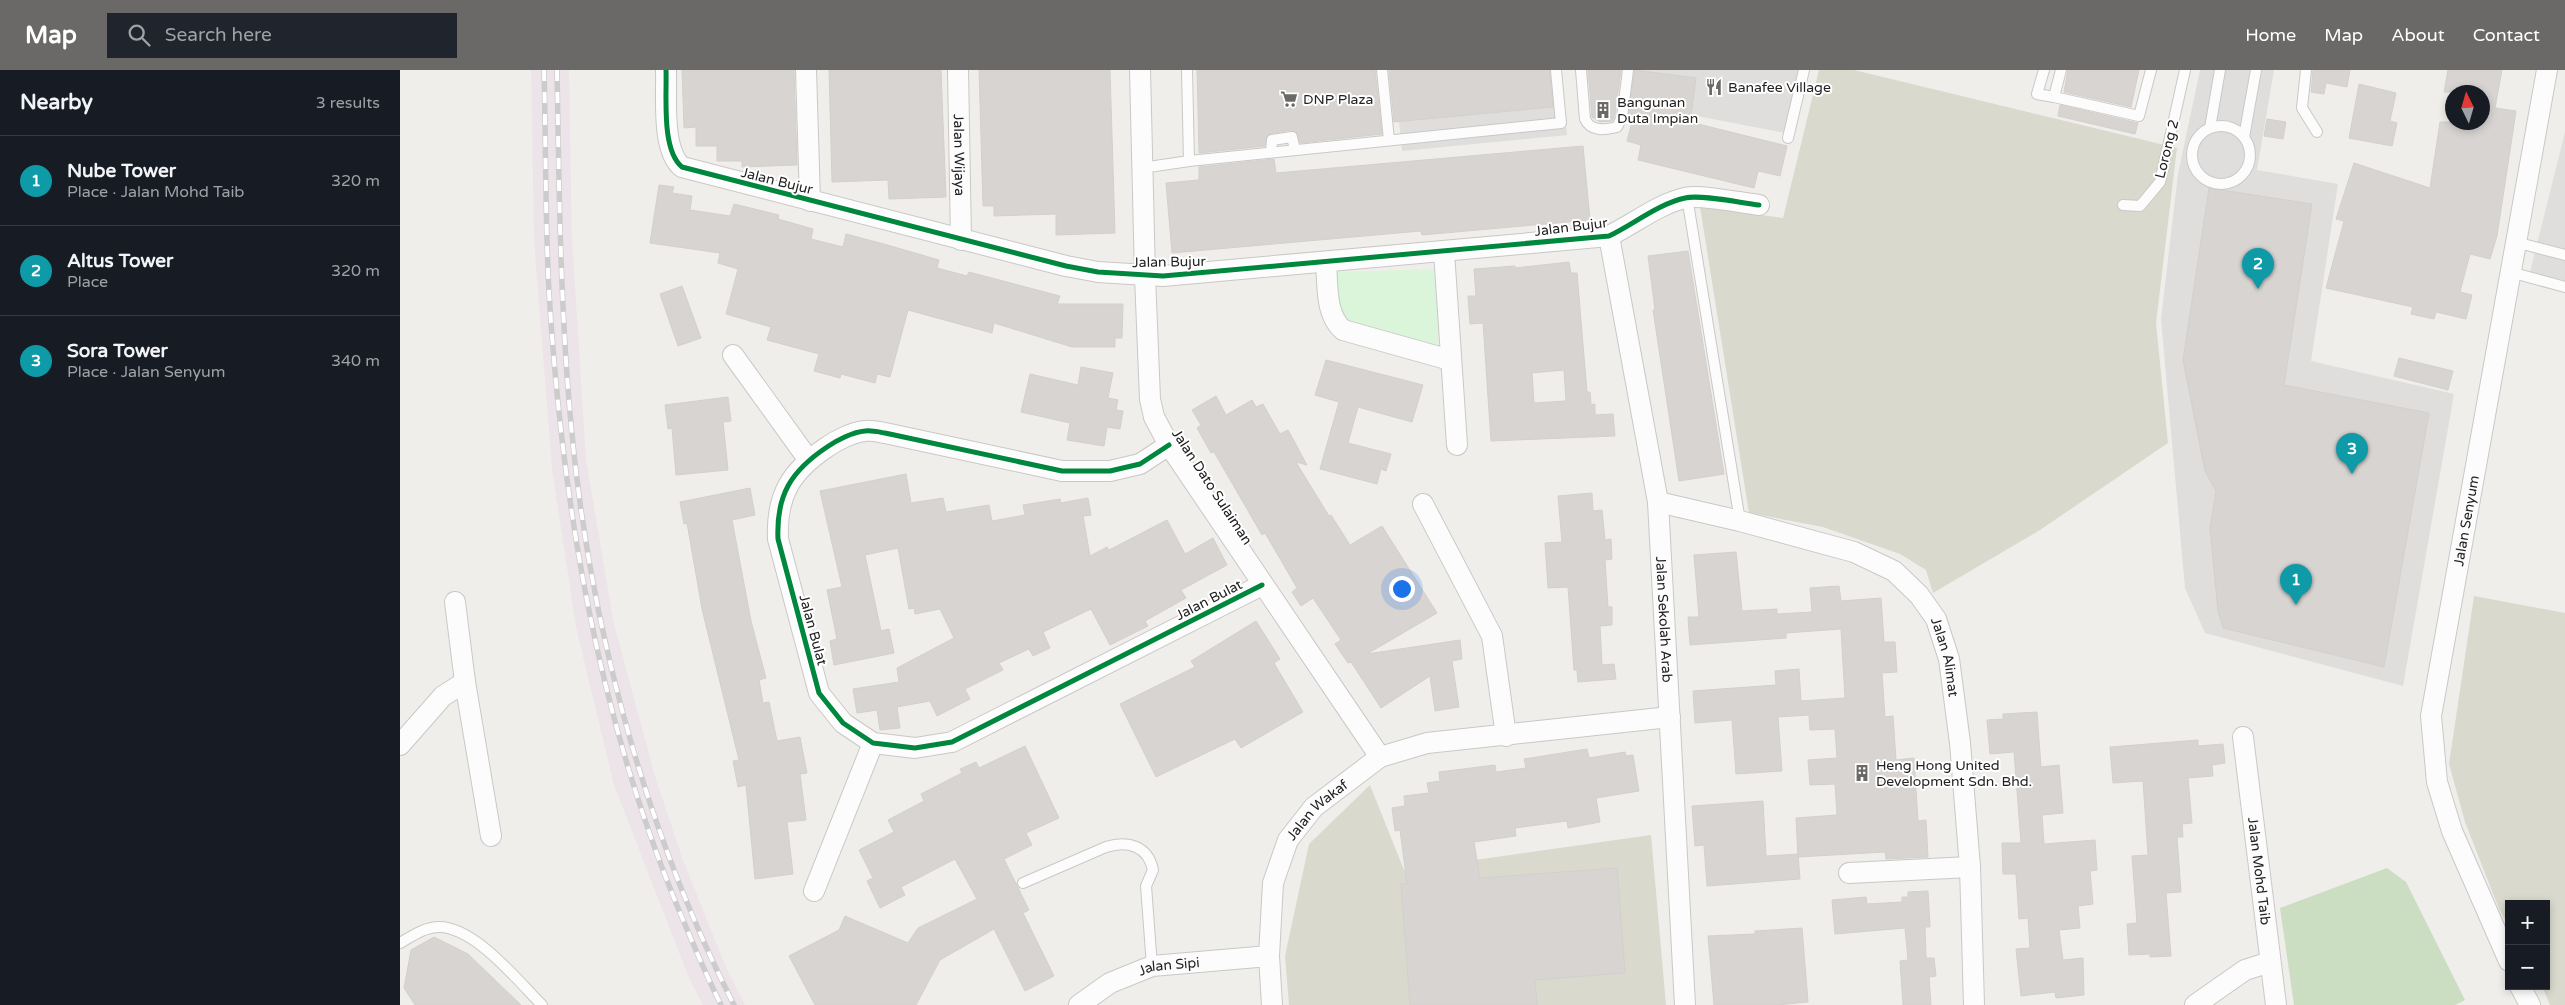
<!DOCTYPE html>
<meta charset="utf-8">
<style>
:root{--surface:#171b24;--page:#20242c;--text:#f1f3f6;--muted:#9ea1a6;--line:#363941;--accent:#6a6968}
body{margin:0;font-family:"Varela Round",sans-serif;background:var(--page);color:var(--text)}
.controls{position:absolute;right:15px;bottom:15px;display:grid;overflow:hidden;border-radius:0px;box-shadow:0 2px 8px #0003}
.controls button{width:45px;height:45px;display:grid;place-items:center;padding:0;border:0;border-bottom:1px solid var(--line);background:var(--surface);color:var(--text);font:25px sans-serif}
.compass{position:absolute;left:2045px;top:15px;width:45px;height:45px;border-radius:50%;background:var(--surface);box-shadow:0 2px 8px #0003;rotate:355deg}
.you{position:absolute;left:1001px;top:518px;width:18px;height:18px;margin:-12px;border:4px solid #fff;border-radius:50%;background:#1a73e8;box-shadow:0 0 0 8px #1a73e833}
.badge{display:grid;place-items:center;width:32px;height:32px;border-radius:50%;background:var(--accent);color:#fff;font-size:16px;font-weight:700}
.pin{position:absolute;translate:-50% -41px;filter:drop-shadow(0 1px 2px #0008)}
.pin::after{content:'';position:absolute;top:26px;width:18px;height:15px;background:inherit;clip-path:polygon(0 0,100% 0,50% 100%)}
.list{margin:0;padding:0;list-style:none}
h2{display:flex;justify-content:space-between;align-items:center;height:65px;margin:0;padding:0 20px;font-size:21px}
h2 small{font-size:16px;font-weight:400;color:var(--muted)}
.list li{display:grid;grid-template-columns:32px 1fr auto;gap:15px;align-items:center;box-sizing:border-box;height:90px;padding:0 20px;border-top:1px solid var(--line)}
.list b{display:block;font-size:19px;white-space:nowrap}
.list p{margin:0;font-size:16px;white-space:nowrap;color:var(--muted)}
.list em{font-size:16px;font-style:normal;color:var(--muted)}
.icon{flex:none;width:28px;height:28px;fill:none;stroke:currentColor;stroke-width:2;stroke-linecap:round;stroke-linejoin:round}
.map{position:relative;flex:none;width:2165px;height:935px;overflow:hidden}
header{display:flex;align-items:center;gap:30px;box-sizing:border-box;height:70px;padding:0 25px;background:var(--accent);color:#fff}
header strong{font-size:24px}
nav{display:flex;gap:28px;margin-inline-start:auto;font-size:18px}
.search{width:350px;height:45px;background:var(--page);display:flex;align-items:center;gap:12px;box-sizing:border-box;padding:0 18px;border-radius:0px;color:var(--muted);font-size:19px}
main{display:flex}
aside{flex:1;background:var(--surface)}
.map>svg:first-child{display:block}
.residential{fill:#dfdedc}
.industrial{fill:#ede4e9}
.construction{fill:#d9d9cd}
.forest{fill:#cbdec1}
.park{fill:#daf5da}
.building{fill:#d7d4d2;stroke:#d3d0cc;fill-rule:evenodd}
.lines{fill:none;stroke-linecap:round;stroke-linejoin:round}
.lane-casing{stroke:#c9c8c7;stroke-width:12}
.street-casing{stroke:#c9c8c7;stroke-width:22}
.lane{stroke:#fdfcfc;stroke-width:10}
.street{stroke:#fdfcfc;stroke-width:20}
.rail-casing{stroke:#ccc;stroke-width:5.5}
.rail{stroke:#fff;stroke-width:4;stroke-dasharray:11;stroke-linecap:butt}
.cycleway-casing{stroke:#fff;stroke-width:8}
.cycleway{stroke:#00873e;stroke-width:5}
.labels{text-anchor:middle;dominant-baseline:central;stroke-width:4;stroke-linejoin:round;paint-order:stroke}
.poi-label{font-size:14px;fill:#222;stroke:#fff;text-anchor:start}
.street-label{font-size:14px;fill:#222;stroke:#fff}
</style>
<header>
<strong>Map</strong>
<div class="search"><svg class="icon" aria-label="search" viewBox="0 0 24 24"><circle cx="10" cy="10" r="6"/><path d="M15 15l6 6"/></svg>Search here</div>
<nav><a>Home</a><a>Map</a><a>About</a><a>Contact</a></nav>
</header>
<main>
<aside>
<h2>Nearby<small>3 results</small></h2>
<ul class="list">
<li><span class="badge" style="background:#0f9aa8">1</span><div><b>Nube Tower</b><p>Place · Jalan Mohd Taib</p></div><em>320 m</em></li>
<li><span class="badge" style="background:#0f9aa8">2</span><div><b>Altus Tower</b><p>Place</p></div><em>320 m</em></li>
<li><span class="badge" style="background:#0f9aa8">3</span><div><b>Sora Tower</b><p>Place · Jalan Senyum</p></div><em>340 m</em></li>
</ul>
</aside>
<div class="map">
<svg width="2165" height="935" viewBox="0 0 2165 935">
<rect width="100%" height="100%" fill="#f0eeeb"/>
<path class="residential" d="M994,0H1161L1167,65L1002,81Z
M1233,0H1400L1385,63L1229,33Z
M1800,0H1874L1857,100L1938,114L1911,291L2054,324L2003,616L1805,563L1785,518L1761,249L1778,104Z
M2165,62V211L2130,202Z"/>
<path class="industrial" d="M131,0H169L172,170L186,389L213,550L254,703L283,790L325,895L345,935H303L289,908L214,715L176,557L152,399L134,171Z"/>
<path class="construction" d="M1419,0H1454L1777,78L1756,253L1768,373L1640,460L1533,523L1526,500L1500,484L1423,457L1349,443L1300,137L1383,148Z
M2074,526L2165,543V935H2150L2142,916H2146V834H2109V857L2099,839L2065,752L2049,694Z
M970,715L1004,800L1251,765L1266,935H889L885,886L909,774Z"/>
<path class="forest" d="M1987,798L2006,812L2065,930L2055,935H1894L1880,838Z"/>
<path class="park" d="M1039,199L1038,275L947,253L939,241L934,202Z"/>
<path class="building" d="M282,0H394L397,95L342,97V91H317V76H296V57L284,58Z
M429,0H541L546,127L489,129L488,110L432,112Z
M579,0H710L715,163L656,165V144L594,146V136H583Z
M797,0H975L982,64L900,73L897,63L891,60L869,64L865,76L799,83Z
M989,0H1149L1153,37L994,52Z
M1188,0H1221L1215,45L1212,51L1200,52L1192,47Z
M1235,0L1296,8L1290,52L1387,76L1380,106L1358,101L1354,118L1238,90L1241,75L1227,71L1232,52H1227Z
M1668,0H1739L1731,37L1664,22Z
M1913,0H1950L1947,17L1926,13L1924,24L1911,22Z
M2048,0H2102L2095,38L2116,41L2097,166L2090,189L2070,184L2060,222L2072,225L2066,249L2036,242L2034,249L2011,244L2013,237L1926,218L1944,151L1936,149L1954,93L2030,118L2040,52H2082V22H2044Z
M1959,14L1996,23L1990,51L1997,53L1992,76L1949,68Z
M1660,35L1738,53L1735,64L1658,46Z
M1867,49L1886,52L1883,69L1864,66Z
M1183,76L1190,150L1022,165L1021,161L772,183L766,113L799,110V97L874,89L876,103Z
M259,115L274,117L272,123L292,126L290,140L330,146L334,134L379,145L378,149L413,159L411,169L443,177L446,164L484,174L539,190L537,198L567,206L569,202L660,226L657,234H723L722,268H715V277H672L594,253L592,263L508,240L490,307L477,304L475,313L441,304L440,308L414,301L419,284L367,270L371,257L326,244L338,199L318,193L320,183L250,173Z
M1809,118L1912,134L1884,315L2029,343L1984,597L1823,558L1818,541L1810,458L1816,421L1805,401L1783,290Z
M1288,181L1324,404L1279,411L1253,240H1255L1248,186Z
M1169,192L1171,203H1177L1187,322H1190L1191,335L1195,334V345L1213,344L1215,366L1091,371L1083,253L1070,254L1068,226H1076L1074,199L1115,196V198ZM1164,300L1166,331L1134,333L1132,303Z
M282,216L301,268L278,276L260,224Z
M1999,288L2053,301L2048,320L1994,306Z
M926,290L1023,315L1012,352L958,337L948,373L991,384L986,401L981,399L977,414L920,399L939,332L915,325Z
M681,297L713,303L708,328L718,330L716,340L723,341L720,359L707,357L704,376L667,370L670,353L621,342L630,304L678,315Z
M816,326L826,345L852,330L856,337L863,334L880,364L888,360L907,395L896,392L929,446L931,445L950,475L982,456L1037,543L967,584L1060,570L1062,589L1052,591L1059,637L1035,641L1030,606L981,638L951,592L948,593L935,574L941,570L913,528L901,536L892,522L897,518L865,463L862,465L814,382L811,383L797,358L801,355L792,340Z
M328,327L331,351L323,352L328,400L276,405L272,358L268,359L265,335Z
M506,404L511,433L543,428L546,442L589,435L592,451L625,445L623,435L660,429L661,433L688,428L691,445L683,446L690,486L707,477L709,480L767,450L785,484L813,468L827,495L781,520L786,528L745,551L748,556L710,575L691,539L643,562L650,578L633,586L629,579L599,593L603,600L565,619L570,629L537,646L530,631L497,637L500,658L480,660L477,640L457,643L453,619L499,612L497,598L554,568L540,539L515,544L514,538L509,539L498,478L465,485L481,561L489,559L494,583L434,595L430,571L437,569L427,520L442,517L420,421Z
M350,418L355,445L332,450L351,551L366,608L359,610L363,633L369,632L377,671L400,667L407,703L400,704L406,750L387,752L393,804L355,809L346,715L338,717L333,691L339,690L302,539L287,453L284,454L280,432Z
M1192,423L1193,441L1202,440L1205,470L1211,469L1212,489L1205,490L1208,537H1212V555L1200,556L1202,595L1214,594L1216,609L1178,612L1177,600H1174L1168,517L1148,518L1145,473L1162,472L1158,426Z
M1336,482L1342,541L1377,539V544L1412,542L1410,518L1439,516L1441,531L1481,528L1484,572H1495L1497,602L1482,603L1485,647L1493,646L1496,690L1514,688L1518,751L1526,750L1528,787L1486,789L1485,782L1398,787L1396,748L1437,745L1435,714L1410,715L1408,690L1437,688L1435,659L1410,660L1409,645L1378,647L1382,701L1336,704L1332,650L1295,653L1293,621L1376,615L1375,601L1399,599L1401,631L1445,628L1441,559L1386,563V568L1290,575L1288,547H1299L1294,485Z
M856,551L880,589L874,593L903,642L841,678L835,669L756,707L720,634L795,597L791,591Z
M1637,642L1641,697L1659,695L1663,743L1642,745L1644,774L1695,770L1697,800L1690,801L1693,834L1678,836L1680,858L1659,860L1663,890L1683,888L1684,925L1656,928L1655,922L1621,926L1616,879L1630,878L1628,848L1619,849L1616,804H1603L1602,773H1621L1614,682L1590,684L1587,650L1603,649V644Z
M1798,670V676L1823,674L1825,693L1812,695L1813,706L1788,708L1792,753L1782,754L1783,767H1777L1781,822L1766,823L1771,886L1750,887V884L1729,885L1727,854L1737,853L1732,786L1748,785L1743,711L1713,713L1710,677Z
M625,676L659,748L626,763L632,775L604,789L629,840L623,843L654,906L625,921L594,859L540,890L516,935H415L389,886L439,860L445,846L508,873L518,858L577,829L555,789L501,817L505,825L480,838L467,811L473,808L459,780L494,762L488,750L524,731L521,724L562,703L560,699L576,692L579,698Z
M1187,679L1189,688L1225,682L1226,686L1233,685L1239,721L1196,728L1200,752L1168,758L1167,751L1115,758L1116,766L1074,772L1080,808L1217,798L1225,903L1135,910L1137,935H1010L1001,814H1007L1000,760L995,761L992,738L1005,736L1004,726L1029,723L1027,713L1040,711L1039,702L1095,695L1096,702L1126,698L1124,689Z
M1363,731L1366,786L1398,784L1400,809L1307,816L1304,775L1295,776L1292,736Z
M1528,821L1530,857H1525L1526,888H1534L1536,906L1529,907L1531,935H1503L1500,891L1508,890L1505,858L1435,864L1432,830L1466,827L1467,834L1502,832V827H1508V822Z
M1402,858L1408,932L1377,935H1314L1308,866L1355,864V861Z
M34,867L68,884L121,935H15L4,918L11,880Z"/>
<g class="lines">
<g class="lane-casing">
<path id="lane" d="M787,0L789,91
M982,0L989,70
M1181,0L1185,49C1191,62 1205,60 1217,57L1222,47L1228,0
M1644,0L1637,24L1654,27
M1661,0L1654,27L1739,46L1751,0
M1906,0L1902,38L1917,62
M1792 85a29 29 0 1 1 58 0a29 29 0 1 1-58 0Z
M1810,58L1820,0
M1844,67L1856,0
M1388,68L1404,0
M871,82L872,70L892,67L895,80
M742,98L789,91L1161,53L1156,0
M1287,127L1340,451
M1723,135L1740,136L1760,112L1785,0
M2115,172L2165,185
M2110,202L2165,217
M623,813L706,777C728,770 748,776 753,800L746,816L752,896
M0,873C12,866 25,857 39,857C75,857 118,911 142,935"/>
</g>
<g class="street-casing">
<g id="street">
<path d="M266,0C267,25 261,80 282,97L666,196L698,202L763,206L1209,166C1234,154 1258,134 1285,128C1300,124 1341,133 1359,135"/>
<path d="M406,0L410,131"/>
<path id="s1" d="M558,0L561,170"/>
<path d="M740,0L745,206L750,329L754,347L769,375L980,687"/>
<path id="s2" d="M1209,166L1258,432L1285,935"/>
<path d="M1044,182L1057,375"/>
<path d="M926,193C928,216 925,244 943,260L1050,290"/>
<path d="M333,285L408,389"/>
<path d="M769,375L740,394L710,401H662L485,363C479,362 471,360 465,361C453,362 437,370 427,377C391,401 376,425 378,469L419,623L443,653L473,673L515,678L552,672L862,515"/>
<path id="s3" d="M1258,432L1340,451L1454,482L1494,501L1519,525L1536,549L1549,589L1560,673L1570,797L1574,935"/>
<path d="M1023,434L1092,566L1106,666"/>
<path d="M65,612L91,766"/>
<path id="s4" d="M1843,667L1876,935"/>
<path d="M0,675L43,626L65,612L55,532"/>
<path d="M1449,803L1570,797"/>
<path d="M414,821L473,673"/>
<path id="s5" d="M2109,891L2052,761L2037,712L2031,646L2147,0"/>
<path d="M2120,916L2130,935"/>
<path id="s6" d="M679,935L710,913L752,896L869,886"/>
<path id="s7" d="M872,935L869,886L873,813L888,770L914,737L980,687L1027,673L1270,647"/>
<path d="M1795,935L1845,900L1870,892"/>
</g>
</g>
<use href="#lane" class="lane"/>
<use href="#street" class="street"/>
<g class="rail-casing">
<path id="rail" d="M144,0C146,74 145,148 149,222C162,433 197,642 278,838C292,871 305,903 321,935
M157,0C159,114 160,229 170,343C187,545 242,754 334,935"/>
</g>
<use href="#rail" class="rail"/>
<g class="cycleway-casing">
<path id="cycleway" d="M266,0C267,25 261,80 282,97L666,196L698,202L763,206L1209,166C1234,154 1258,134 1285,128C1300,124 1341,133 1359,135
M769,375L740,394L710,401H662L485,363C479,362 471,360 465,361C453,362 437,370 427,377C391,401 376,425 378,469L419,623L443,653L473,673L515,678L552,672L862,515"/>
</g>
<use href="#cycleway" class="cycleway"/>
</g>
<defs>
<g id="restaurant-bare" transform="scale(1.35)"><path d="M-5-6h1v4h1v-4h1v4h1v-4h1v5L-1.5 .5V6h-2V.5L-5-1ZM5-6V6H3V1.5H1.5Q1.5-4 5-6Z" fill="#6a6968" stroke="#fff" stroke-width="2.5" paint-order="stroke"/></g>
<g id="supermarket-bare" transform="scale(1.35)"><path d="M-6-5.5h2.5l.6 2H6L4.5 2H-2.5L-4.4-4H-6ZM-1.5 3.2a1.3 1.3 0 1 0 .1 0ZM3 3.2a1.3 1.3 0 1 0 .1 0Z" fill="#6a6968" stroke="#fff" stroke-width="2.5" paint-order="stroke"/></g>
<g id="building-bare" transform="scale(1.35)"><path d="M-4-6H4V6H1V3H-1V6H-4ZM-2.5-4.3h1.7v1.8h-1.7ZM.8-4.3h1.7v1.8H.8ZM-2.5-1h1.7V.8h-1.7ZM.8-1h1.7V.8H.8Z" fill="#6a6968" stroke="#fff" stroke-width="2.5" paint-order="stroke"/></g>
</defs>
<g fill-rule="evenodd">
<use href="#restaurant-bare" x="1314" y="17"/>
<use href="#supermarket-bare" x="889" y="29"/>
<use href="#building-bare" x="1203" y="40"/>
<use href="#building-bare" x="1462" y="703"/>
</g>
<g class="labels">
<g class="poi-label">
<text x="1328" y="17">Banafee Village</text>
<text x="903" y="29">DNP Plaza</text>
<text x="1217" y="32">Bangunan<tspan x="1217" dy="16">Duta Impian</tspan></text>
<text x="1476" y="695">Heng Hong United<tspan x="1476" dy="16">Development Sdn. Bhd.</tspan></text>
</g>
<g class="street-label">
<text transform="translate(1767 79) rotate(-76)">Lorong 2</text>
<text stroke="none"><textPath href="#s1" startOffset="85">Jalan Wijaya</textPath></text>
<text transform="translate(377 111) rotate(14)">Jalan Bujur</text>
<text transform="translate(1171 157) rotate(-7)">Jalan Bujur</text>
<text transform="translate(769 192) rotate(-1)">Jalan Bujur</text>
<text transform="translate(812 417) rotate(57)">Jalan Dato Sulaiman</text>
<text stroke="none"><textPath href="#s5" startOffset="458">Jalan Senyum</textPath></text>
<text transform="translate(809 530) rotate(-27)">Jalan Bulat</text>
<text stroke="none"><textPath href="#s2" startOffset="388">Jalan Sekolah Arab</textPath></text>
<text transform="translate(413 560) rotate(75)">Jalan Bulat</text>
<text stroke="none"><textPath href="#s3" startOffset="350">Jalan Alimat</textPath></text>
<text stroke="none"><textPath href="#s7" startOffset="210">Jalan Wakaf</textPath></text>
<text stroke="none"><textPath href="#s4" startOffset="135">Jalan Mohd Taib</textPath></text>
<text stroke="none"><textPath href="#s6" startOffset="100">Jalan Sipi</textPath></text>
</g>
</g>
</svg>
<div class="controls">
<button>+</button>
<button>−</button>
</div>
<svg class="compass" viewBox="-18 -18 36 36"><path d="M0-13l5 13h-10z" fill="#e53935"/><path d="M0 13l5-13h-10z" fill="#9ea1a6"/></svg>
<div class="you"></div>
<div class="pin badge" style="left:1896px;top:535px;background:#0f9aa8">1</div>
<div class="pin badge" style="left:1858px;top:219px;background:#0f9aa8">2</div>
<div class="pin badge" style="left:1952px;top:404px;background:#0f9aa8">3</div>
</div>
</main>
